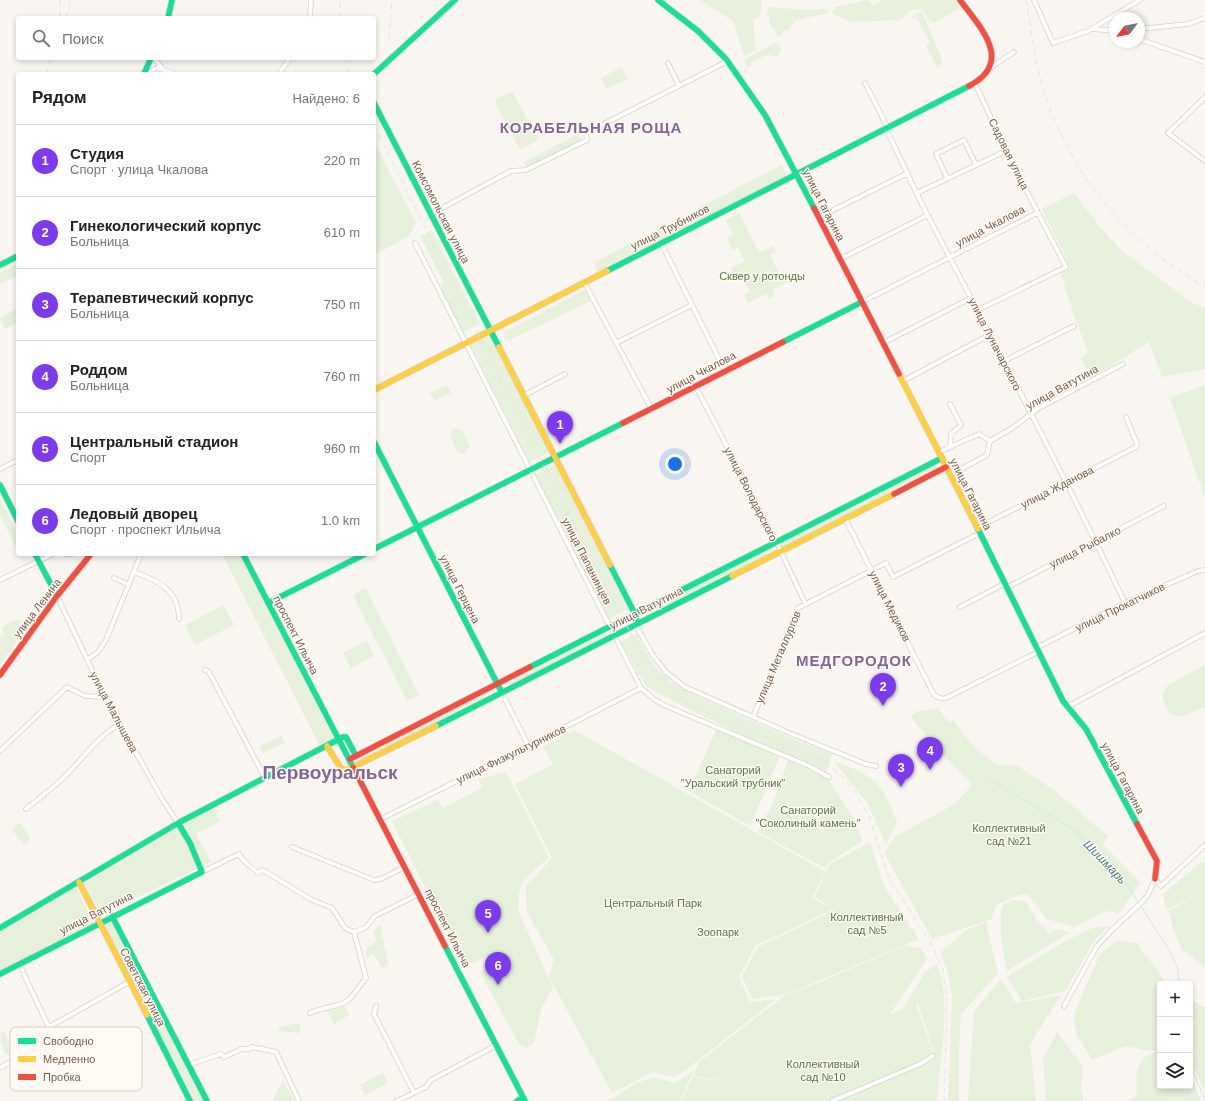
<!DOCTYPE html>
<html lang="ru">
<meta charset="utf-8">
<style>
:root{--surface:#fff;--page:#f2f2f2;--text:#222;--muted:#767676;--line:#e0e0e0;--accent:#7c3aed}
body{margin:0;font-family:Helvetica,sans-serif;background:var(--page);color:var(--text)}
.controls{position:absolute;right:12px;bottom:12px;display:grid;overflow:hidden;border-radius:4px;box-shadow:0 2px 6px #0003}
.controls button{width:36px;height:36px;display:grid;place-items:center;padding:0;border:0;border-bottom:1px solid var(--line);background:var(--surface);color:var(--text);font:20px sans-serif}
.compass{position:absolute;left:1109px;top:12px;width:36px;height:36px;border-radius:50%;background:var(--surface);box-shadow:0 2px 6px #0003;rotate:238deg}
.you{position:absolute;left:675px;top:464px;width:14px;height:14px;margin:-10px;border:3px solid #fff;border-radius:50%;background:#1a73e8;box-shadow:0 0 0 6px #1a73e833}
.badge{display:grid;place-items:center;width:26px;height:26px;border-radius:50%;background:var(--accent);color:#fff;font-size:13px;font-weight:700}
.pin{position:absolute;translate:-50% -33px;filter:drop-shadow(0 1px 2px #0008)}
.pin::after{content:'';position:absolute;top:21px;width:14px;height:12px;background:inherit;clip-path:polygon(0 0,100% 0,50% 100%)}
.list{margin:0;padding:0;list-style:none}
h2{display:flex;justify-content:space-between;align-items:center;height:52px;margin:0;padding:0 16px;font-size:17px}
h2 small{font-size:13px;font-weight:400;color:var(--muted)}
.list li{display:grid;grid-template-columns:26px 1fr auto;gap:12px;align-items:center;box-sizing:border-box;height:72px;padding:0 16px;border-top:1px solid var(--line)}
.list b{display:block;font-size:15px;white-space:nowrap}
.list p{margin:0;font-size:13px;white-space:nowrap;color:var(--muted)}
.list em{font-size:13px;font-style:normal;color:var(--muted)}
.icon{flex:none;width:22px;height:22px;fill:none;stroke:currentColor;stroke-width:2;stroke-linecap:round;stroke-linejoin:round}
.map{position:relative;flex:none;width:1205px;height:1101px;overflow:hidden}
.search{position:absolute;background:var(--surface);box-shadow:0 2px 6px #0003;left:16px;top:16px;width:360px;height:44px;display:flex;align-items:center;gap:10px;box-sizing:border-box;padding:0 14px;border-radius:4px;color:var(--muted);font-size:15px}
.panel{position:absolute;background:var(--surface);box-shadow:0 2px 6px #0003;left:16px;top:72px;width:360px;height:484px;border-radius:4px}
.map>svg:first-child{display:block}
.green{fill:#e7f0db}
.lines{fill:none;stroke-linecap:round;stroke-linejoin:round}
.stream{stroke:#d0e8ea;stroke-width:1}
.street-casing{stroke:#d7d1cb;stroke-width:5.5}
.fast-casing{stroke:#d9d2cb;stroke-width:7}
.slow-casing{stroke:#d9d2cb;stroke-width:7}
.jam-casing{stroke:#d9d2cb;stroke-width:7}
.street{stroke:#fefefd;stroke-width:4}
.fast{stroke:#16e098;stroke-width:5.5}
.slow{stroke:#ffcf43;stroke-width:5.5}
.jam{stroke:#f24e42;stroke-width:5.5}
.rail{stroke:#e6e3e7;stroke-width:1;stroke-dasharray:6 4;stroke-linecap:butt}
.labels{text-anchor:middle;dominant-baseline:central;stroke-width:3;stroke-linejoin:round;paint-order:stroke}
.street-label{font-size:11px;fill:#7a5c4d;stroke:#fffaf3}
.park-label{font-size:11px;fill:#537a41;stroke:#fffaf3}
.water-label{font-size:12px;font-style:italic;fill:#437c86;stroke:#fffaf3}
.district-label{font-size:15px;font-weight:bold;letter-spacing:1px;fill:#846695;stroke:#fffaf3}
.town-label{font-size:19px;font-weight:bold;fill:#846695;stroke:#fffaf3}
.key{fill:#fffaf3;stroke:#d7cbc1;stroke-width:1}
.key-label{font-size:11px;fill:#7a5c4d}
</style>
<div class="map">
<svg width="1205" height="1101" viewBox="0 0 1205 1101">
<rect width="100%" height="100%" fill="#f9f5f0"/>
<path class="green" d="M700,0H762L760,17L753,20L756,50L744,56L733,21Z
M868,0L874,5L883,0H954L960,8L934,23L928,19L923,10L913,9L900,20L850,22L832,13L835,7Z
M769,7L807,10L827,9L828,13L796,20L788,30L783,31L781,36H777L775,31L769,22L770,16L766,15Z
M922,11L943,62L938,69L926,46L930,42L917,19L909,18Z
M776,42L781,48L779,55C774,57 773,55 769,55C761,56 753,62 748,68L744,60Z
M621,67L628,79L606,89L601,78Z
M509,92L513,93L538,138L537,141L522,149L519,148L495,103L497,99Z
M579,134L582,140L527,168L524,162Z
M374,141L416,223L409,236L374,255Z
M782,165L787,175L596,273L595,262Z
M1074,193L1101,228L1123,252L1193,303L1205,308V369L1162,377L1149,342L1091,378L1081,358L1088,352L1076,321L1061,274L1070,267L1042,209Z
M739,213L759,253L773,246L776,252L770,255L780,275L786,272L789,281L773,289L775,295L769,299L766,294L748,303L744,295L750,291L741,273L734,277L731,268L745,261L738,247L732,250L727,238L733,235L726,220Z
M432,230L480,324L463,332L442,291L441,284L444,283L420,236Z
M18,263V275L0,284V272Z
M585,290L591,301L507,341L503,333Z
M16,309H18V322L6,328L3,326L0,318Z
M489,334L549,452L530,462L470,344Z
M447,385L451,393L434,401L430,393Z
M1205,385V498L1170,398Z
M453,428L462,430L470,446L464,454L457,452L450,434Z
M936,463L939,469L782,548L780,543Z
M555,464L628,609L609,619L535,474Z
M0,499L18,535V551L0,515Z
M766,551L768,556L645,618L642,613Z
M222,554H241L334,739L320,746Z
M366,588L419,695L407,701L353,595Z
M223,605L234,625L195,645L185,625Z
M16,619L29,624L0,665V637L4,635L1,628Z
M605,632L608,637L511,687L508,681Z
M636,633C651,662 658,675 688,692L793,739L832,753L827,771L755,741L688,709L646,686L620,642Z
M367,641L374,656L351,668L343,653Z
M1205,665V706C1183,718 1168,726 1162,694L1168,685Z
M483,693L486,699L364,761L361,756Z
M938,708L948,722L954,721L974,747L998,766L1016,765L1054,790L1108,836L1103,845L1141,883L1119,913L1105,911L1075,927L1047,919L1028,895L1021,894L996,905L992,919L932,939L884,853L896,836L955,804L972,785L936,748L911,717L918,711Z
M717,728L780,756L750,826L689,791Z
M574,730L826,872L812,898L833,909L755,946L739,977L750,1002L776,999L686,1070L674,1077L653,1072L612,1093L549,977L554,960L526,910V886L552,858L515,784L553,764L543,747Z
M281,736L285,743L263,753L260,746Z
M788,760L828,779L851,814L863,841L829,862L825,868L758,832L773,803Z
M835,762C873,774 884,784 897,822L886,845L868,805Z
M506,772L549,858L524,879L519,891L518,910L553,988L541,1009L534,1043L525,1048L519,1044L480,972L493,966L488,956L471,964L461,959L392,821L438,800L443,808L482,788L479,779Z
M213,807L220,821L196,834L211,862L101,915L84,884L173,828Z
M17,824H21L31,839L24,845L12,830Z
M870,842L884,886L919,939L787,994L752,999L742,976L758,947L834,910L815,897L830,864Z
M1205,859V967L1182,949L1173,929L1169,910L1198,896L1166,909L1163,894Z
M76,887L94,923L0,971V932Z
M1012,900L1025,901L1038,922L1045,927L1048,935L1056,929L1070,932L1007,971C1002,949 999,928 1002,906Z
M110,921L112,923L204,1101H192L102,924Z
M986,922L998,974L961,1014L959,1051V1101H948L952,996L948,973L941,952L966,930Z
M380,925L388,963L382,968L373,954L366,958L367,948L377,941L373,931Z
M1109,926L1094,941L1065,991L1022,1001L1007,977L1062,943L1092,928Z
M1116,941L1138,943C1146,959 1159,968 1165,984H1160V1050L1150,1051L1125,1046L1092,1060L1077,1035L1073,1016L1100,954Z
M904,946L921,948L927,959L890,1014L914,1005L903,1008L926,971L937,964C953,1007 939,1057 937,1101H839L935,1057L918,1003L916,1004L934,1057L837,1098L828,1101H683L682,1099L693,1077L712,1080L731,1073L712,1079L694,1076L699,1062L785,995L818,983Z
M1001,979L1016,1003L1061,995L1030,1044L1036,1101H968L974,1011Z
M1190,1000L1205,1007V1091L1190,1060Z
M345,1006L349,1015L334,1024L327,1011Z
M299,1023L301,1033L278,1031L279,1027Z
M4,1031L14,1054L9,1056L8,1053L5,1054L0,1039L3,1038L0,1033Z
M1057,1032L1083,1067L1081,1090L1084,1101H1046L1043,1059Z
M1160,1052V1086H1190V1073L1201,1101H1129L1137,1095C1136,1076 1134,1054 1160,1052Z
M694,1071L680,1101H609L636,1083L654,1077L675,1083Z
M383,1073L388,1083L365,1095L360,1085Z
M283,1080L294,1101H273Z"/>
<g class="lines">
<path class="stream" d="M988,778L1074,830L1127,884L1138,902
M1141,906L1171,953L1178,970L1179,984
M1190,1065L1205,1100"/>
<g class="street-casing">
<path id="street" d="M1034,0L1053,43L1088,31L1140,0
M310,18L311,0
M1093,29L1115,31
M1139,29L1188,24L1205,18
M1139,39L1205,62
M154,58L162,68
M668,63L679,86
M990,68L1014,52
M145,73L157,68L176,74
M279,74L290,58
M865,83L888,128
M975,83L1006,151L1066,267L978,310
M1205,97L1168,133L1205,161
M886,129C900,157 913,187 928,216C995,344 1063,472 1125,603
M947,178L936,154L964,140L976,165
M917,193L1006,151
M431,214L511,171L526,170L587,140L586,133L728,61
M819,217L908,173
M415,243L641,688L655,700L666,706L809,766L829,777
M661,243L725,371
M840,259L928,215
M584,282L652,410
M862,302L1037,213
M616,343L692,305
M883,343L971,298
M1004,361L1074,326
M903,381L991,334
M696,387L777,543L805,603
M523,396L565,374
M990,441L1011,429L1039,408L1123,364
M950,447L951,434L961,425L950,404
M939,452L979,434L990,441
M0,469L18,460
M950,475L987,455L990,441
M845,518L934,695C939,698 942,700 948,697L1038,652
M977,528L1136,447L1137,444L1126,417
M66,554H72
M134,572C157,580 179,590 179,619
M114,578L129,585
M0,580L53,554
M1006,588L1164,506
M57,596L105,697L162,799L178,823
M960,607L1004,584
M635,624L652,654L666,672L685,687L787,732L866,764L876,766
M1036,648L1125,603L1198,571L1205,570
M87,660L98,652L106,640L141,554
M205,670L209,672L265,778
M502,693L528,745
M1067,707L1205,633
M753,717L798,608L886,563L893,577L980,533
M0,751L67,687L85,696L105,697
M26,809C37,800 49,791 60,781C80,763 96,737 120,724
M381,819L575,722L641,688
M292,847L374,880L381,879L405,867
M202,872L239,854L243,860L258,873L263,870L312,900L332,908L345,928L354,932L365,928L375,916L419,894
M376,1006L374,1014L414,1093
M1064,1006L1097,946L1111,931L1141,903L1148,895L1155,879L1161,886L1205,845
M310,1013C322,1007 338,1007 347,1001C354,996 360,985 366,978L354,932
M49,1027L129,982
M188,1065L221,1054L224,1057L242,1049H249L252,1047L276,1052L299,1101
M0,1068L53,1036L19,964
M397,1101L426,1087L431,1080L497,1045
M832,1101L920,1064L933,1056"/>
</g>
<g class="fast-casing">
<path id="fast" d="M658,0L698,31L726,59L765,115L814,208
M168,18L172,0
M144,74L151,58
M374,74L455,0
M374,103L499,347
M0,265L18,256
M607,271L969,86
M783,342L862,302
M374,442L502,693
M0,485L18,521
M978,529L1063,701L1086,729L1137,824
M374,549L623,423
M35,554L57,596
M243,554L353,767
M610,565L636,616L637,623
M268,603L365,554
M530,667L942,458
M436,726L732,576
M112,916L207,1101
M0,928L180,822L343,737H346L356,756
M445,946L525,1101
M0,974L202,872L190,843L178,823
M147,1015L190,1101
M517,1101L522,1098"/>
</g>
<g class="slow-casing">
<path id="slow" d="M499,347L610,565
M899,374L978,529
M374,390L607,271
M732,576L894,494
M327,746L342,770H347L436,726
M79,882L147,1015"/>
</g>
<g class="jam-casing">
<path id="jam" d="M960,0C980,27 1015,62 969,86
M814,208L899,374
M623,423L783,342
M894,494L946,467
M0,675L57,596L91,554
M350,759L530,667
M353,767L445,946
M1137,824L1157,861L1155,879"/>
</g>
<use href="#street" class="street"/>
<use href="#fast" class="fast"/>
<use href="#slow" class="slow"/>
<use href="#jam" class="jam"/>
<path class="rail" d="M60,0V18
M1026,0C1031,28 1034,56 1042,84C1066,170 1127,243 1205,287
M66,18L71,0
M340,18V0
M389,39L392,0
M345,58L350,74
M46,74L51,58
M374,125L545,468L636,644L658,677L688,703L707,713L823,761L842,776L856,793L869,816L889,878L930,942L943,970L947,1003L944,1101"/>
</g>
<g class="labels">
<g class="street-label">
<text transform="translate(1009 154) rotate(64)">Садовая улица</text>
<text transform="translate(824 205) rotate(63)">улица Гагарина</text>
<text transform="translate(441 212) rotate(63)">Комсомольская улица</text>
<text transform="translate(990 226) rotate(-28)">улица Чкалова</text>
<text transform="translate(670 227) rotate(-27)">улица Трубников</text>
<text transform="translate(995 344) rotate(63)">улица Луначарского</text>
<text transform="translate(701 372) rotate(-28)">улица Чкалова</text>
<text transform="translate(1062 387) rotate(-29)">улица Ватутина</text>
<text transform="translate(1057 487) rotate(-27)">улица Жданова</text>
<text transform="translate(751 494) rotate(63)">улица Володарского</text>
<text transform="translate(971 494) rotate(63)">улица Гагарина</text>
<text transform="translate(1085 547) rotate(-27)">улица Рыбалко</text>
<text transform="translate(587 561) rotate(63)">улица Папанинцев</text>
<text transform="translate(460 589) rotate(63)">улица Герцена</text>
<text transform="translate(890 606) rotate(63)">улица Медиков</text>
<text transform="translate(1120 607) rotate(-26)">улица Прокатчиков</text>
<text transform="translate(37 608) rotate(-53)">улица Ленина</text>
<text transform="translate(646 608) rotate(-27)">улица Ватутина</text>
<text transform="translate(296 635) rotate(63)">проспект Ильича</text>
<text transform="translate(778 657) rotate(-67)">улица Металлургов</text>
<text transform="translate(114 712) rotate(62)">улица Малышева</text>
<text transform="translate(511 754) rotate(-26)">улица Физкультурников</text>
<text transform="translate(1123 778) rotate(62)">улица Гагарина</text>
<text transform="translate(96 913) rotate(-27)">улица Ватутина</text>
<text transform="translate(448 928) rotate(63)">проспект Ильича</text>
<text transform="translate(143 987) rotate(63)">Советская улица</text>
</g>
<g class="park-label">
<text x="762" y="276">Сквер у ротонды</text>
<text x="733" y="770">Санаторий<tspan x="733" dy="13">"Уральский трубник"</tspan></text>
<text x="808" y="810">Санаторий<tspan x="808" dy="13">"Соколиный камень"</tspan></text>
<text x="1009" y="828">Коллективный<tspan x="1009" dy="13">сад №21</tspan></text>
<text x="653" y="903">Центральный Парк</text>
<text x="867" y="917">Коллективный<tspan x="867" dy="13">сад №5</tspan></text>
<text x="718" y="932">Зоопарк</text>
<text x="823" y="1064">Коллективный<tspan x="823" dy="13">сад №10</tspan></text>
</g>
<g class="water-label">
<text transform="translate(1105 862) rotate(46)">Шишмарь</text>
</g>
<g class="district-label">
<text x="591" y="127">КОРАБЕЛЬНАЯ РОЩА</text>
<text x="854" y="660">МЕДГОРОДОК</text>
</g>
<g class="town-label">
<text x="330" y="772">Первоуральск</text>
</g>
</g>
<rect x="10" y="1027" width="132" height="64" rx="6" class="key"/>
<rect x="18" y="1038" width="18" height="6" fill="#16e098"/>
<rect x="18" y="1056" width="18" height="6" fill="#ffcf43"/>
<rect x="18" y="1074" width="18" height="6" fill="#f24e42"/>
<g class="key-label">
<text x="43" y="1045">Свободно</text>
<text x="43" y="1063">Медленно</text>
<text x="43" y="1081">Пробка</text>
</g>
</svg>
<div class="controls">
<button>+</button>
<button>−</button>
<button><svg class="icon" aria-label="layers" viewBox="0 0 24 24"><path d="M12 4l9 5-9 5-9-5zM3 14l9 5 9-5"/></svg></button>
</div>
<svg class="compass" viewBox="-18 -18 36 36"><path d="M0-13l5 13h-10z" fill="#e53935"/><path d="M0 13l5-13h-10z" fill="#767676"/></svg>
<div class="you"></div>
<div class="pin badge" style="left:560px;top:444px">1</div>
<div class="pin badge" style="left:883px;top:706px">2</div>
<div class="pin badge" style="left:901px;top:787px">3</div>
<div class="pin badge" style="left:930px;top:770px">4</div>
<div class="pin badge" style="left:488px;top:933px">5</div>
<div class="pin badge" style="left:498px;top:985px">6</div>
<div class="search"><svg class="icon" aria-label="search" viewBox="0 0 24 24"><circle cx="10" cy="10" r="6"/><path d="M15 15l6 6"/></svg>Поиск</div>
<section class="panel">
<h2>Рядом<small>Найдено: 6</small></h2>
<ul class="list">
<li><span class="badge">1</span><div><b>Студия</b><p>Спорт · улица Чкалова</p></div><em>220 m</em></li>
<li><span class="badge">2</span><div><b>Гинекологический корпус</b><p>Больница</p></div><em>610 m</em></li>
<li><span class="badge">3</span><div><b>Терапевтический корпус</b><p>Больница</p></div><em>750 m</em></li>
<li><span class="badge">4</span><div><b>Роддом</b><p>Больница</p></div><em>760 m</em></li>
<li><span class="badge">5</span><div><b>Центральный стадион</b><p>Спорт</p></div><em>960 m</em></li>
<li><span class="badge">6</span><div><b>Ледовый дворец</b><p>Спорт · проспект Ильича</p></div><em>1.0 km</em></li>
</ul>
</section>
</div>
